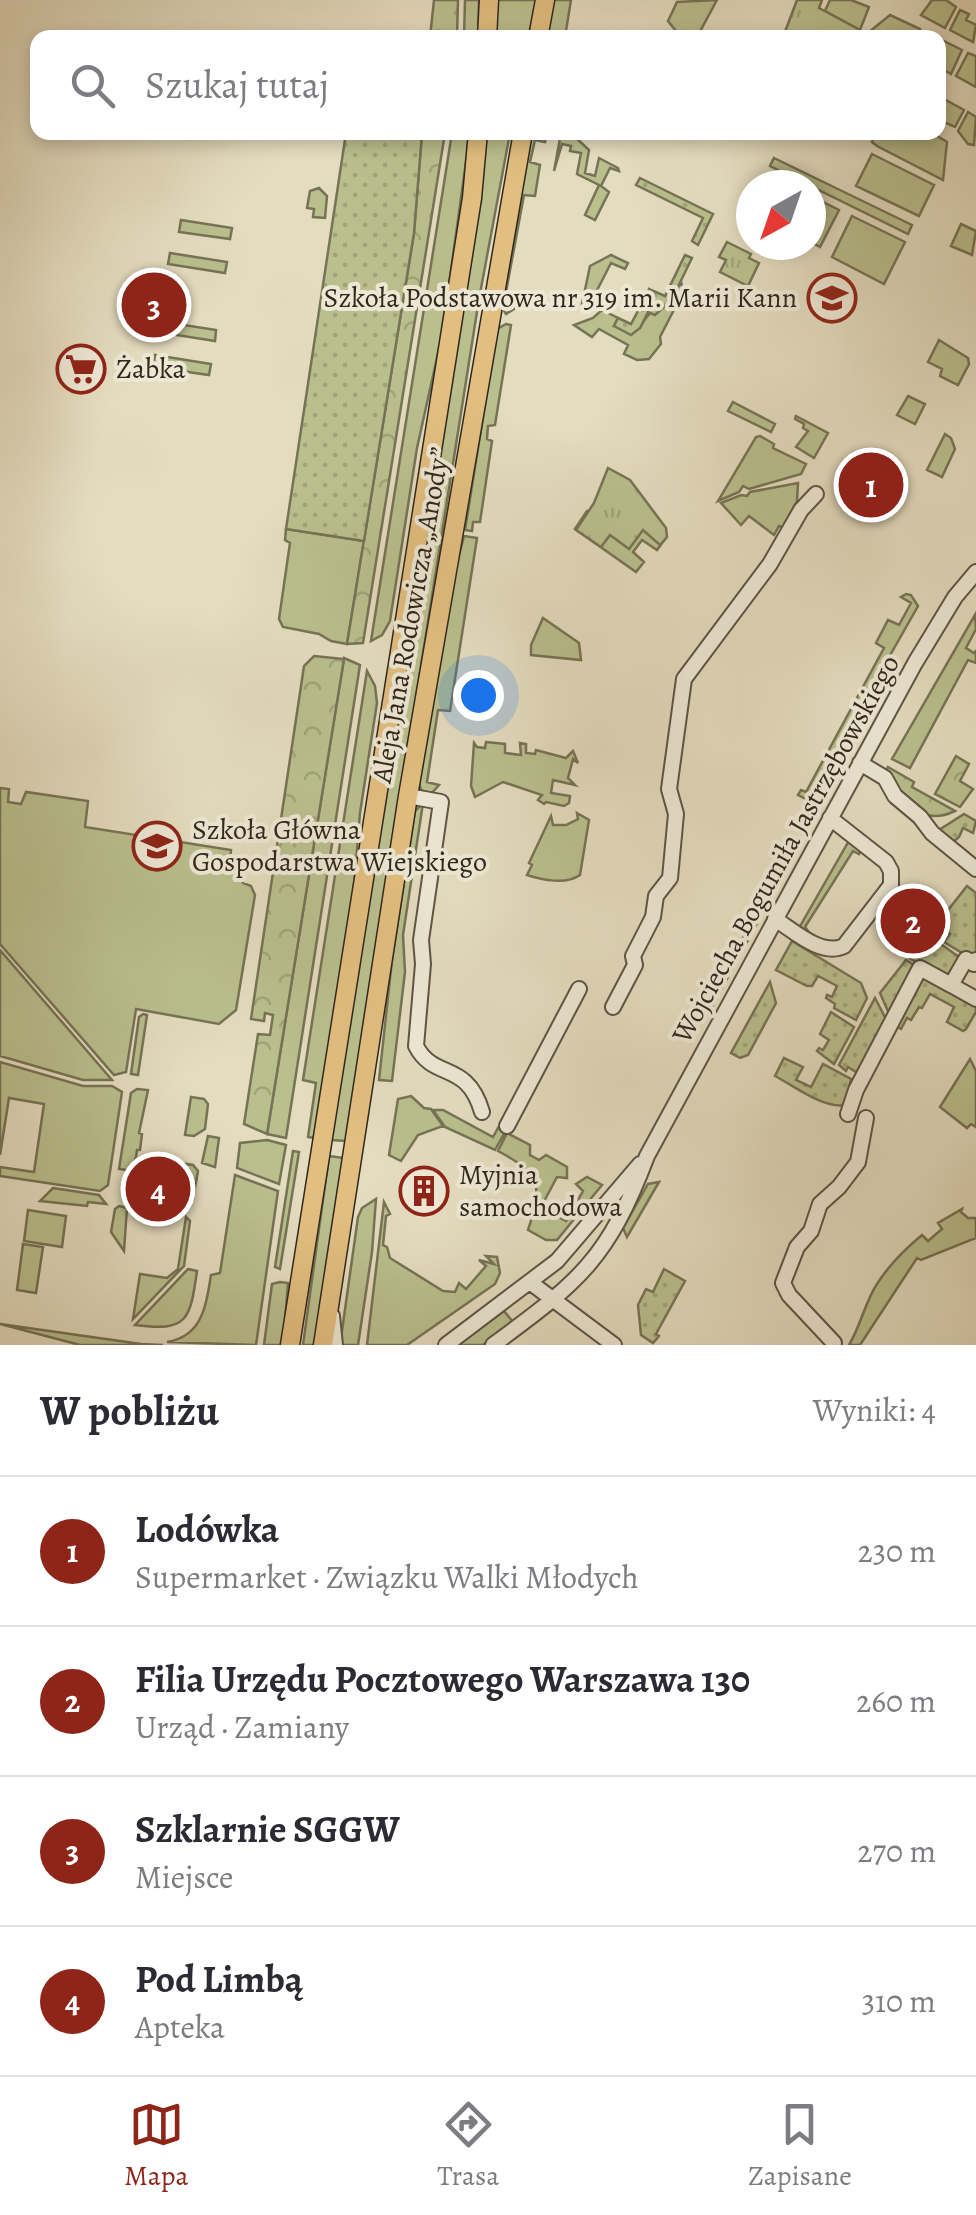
<!DOCTYPE html>
<html lang="pl">
<meta charset="utf-8">
<style>
:root{--surface:#fff;--page:#f2f2f3;--text:#2b2b33;--muted:#7c7c81;--line:#e1e1e2;--accent:#8f2418}
body{margin:0;font-family:Alegreya,serif;background:var(--page);color:var(--text)}
.compass{position:absolute;left:736px;top:170px;width:90px;height:90px;border-radius:50%;background:var(--surface);box-shadow:0 5px 15px #0003;rotate:220deg}
.you{position:absolute;left:478px;top:695px;width:35px;height:35px;margin:-25px;border:8px solid #fff;border-radius:50%;background:#1a73e8;box-shadow:0 0 0 15px #1a73e833}
.badge{display:grid;place-items:center;width:65px;height:65px;border-radius:50%;background:var(--accent);color:#fff;font-size:32px;font-weight:700}
.pin{position:absolute;translate:-50% -50%;border:5px solid #fff;box-shadow:0 2px 10px #0006}
.list{margin:0;padding:0;list-style:none}
h2{display:flex;justify-content:space-between;align-items:center;height:130px;margin:0;padding:0 40px;font-size:42px}
h2 small{font-size:32px;font-weight:400;color:var(--muted)}
.list li{display:grid;grid-template-columns:65px 1fr auto;gap:30px;align-items:center;box-sizing:border-box;height:150px;padding:0 40px;border-top:2px solid var(--line)}
.list b{display:block;font-size:38px;white-space:nowrap}
.list p{margin:0;font-size:32px;white-space:nowrap;color:var(--muted)}
.list em{font-size:32px;font-style:normal;color:var(--muted)}
.icon{flex:none;width:55px;height:55px;fill:none;stroke:currentColor;stroke-width:2;stroke-linecap:round;stroke-linejoin:round}
.map{position:relative;flex:none;width:976px;height:1345px;overflow:hidden}
.search{position:absolute;background:var(--surface);box-shadow:0 5px 15px #0003;left:30px;right:30px;top:30px;height:110px;display:flex;align-items:center;gap:25px;box-sizing:border-box;padding:0 35px;border-radius:20px;color:var(--muted);font-size:38px}
.sheet{height:730px;background:var(--surface)}
nav{display:flex;justify-content:space-around;align-items:center;box-sizing:border-box;height:140px;border-top:2px solid var(--line);background:var(--surface);font-size:28px;color:var(--muted)}
nav a{display:grid;justify-items:center;gap:5px}
nav .on{color:var(--accent)}
.map>svg:first-child{display:block}
.grass{fill:#babf8e;stroke:#767356;stroke-width:2.5}
.forest{fill:url(#forest-crowns);stroke:#767356;stroke-width:2.5}
.park{fill:url(#park-tufts);stroke:#767356;stroke-width:2.5}
.garden{fill:url(#garden-dots);stroke:#767356;stroke-width:2.5}
.lines{fill:none;stroke-linecap:round;stroke-linejoin:round}
.minor-casing{stroke:#5e5446;stroke-width:18}
.major-casing{stroke:#31271d;stroke-width:21}
.minor{stroke:#ede8d5;stroke-width:14}
.major{stroke:#e2be80;stroke-width:18}
.labels{text-anchor:middle;dominant-baseline:central;stroke-width:8;stroke-linejoin:round;paint-order:stroke}
.poi-label{font-size:28px;fill:#31271d;stroke:#ede8d5;text-anchor:start}
.street-label{font-size:28px;fill:#31271d;stroke:#ede8d5}
</style>
<div class="map">
<svg width="976" height="1345" viewBox="0 0 976 1345">
<defs>
<pattern id="forest-crowns" width="20" height="18" patternUnits="userSpaceOnUse" patternTransform="scale(2.5)"><rect width="20" height="18" fill="#babf8e"/><path d="M2 6a3 3 0 1 1 6 0M12 15a3 3 0 1 1 6 0" fill="none" stroke="#a0a47a"/></pattern>
<pattern id="park-tufts" width="24" height="20" patternUnits="userSpaceOnUse" patternTransform="scale(2.5)"><rect width="24" height="20" fill="#babf8e"/><path d="M3 7l-1-3M5 7V3M7 7l1-3M15 17l-1-3M17 17v-4M19 17l1-3" fill="none" stroke="#a0a47a"/></pattern>
<pattern id="garden-dots" width="8" height="8" patternUnits="userSpaceOnUse" patternTransform="scale(2.5)"><rect width="8" height="8" fill="#babf8e"/><path d="M2 2h.1M6 6h.1" fill="none" stroke="#a0a47a" stroke-width="1.8" stroke-linecap="round"/></pattern>
</defs>
<rect width="100%" height="100%" fill="#e4dcbf"/>
<filter id="stains"><feTurbulence type="fractalNoise" baseFrequency=".002" numOctaves="4"/><feColorMatrix values="0 0 0 0 .2 0 0 0 0 .09 0 0 0 0 .02 0 0 0 .5 -.17"/></filter>
<radialGradient id="worn" r=".72"><stop offset=".6" stop-color="#630" stop-opacity="0"/><stop offset="1" stop-color="#630" stop-opacity=".3"/></radialGradient>
<path class="grass" d="M465,0H479L478,37H464Z
M496,0H536L529,37L495,38Z
M553,0H571L565,37L546,38Z
M717,0L697,37H681L668,21L677,2Z
M830,0H851L869,7L860,30L825,11Z
M932,0H946L956,7L945,28L921,15Z
M960,10L969,14L966,20L976,25L973,42L950,30Z
M890,15L920,29L918,37H863Z
M938,38L962,50L951,74L939,67Z
M968,53L976,56V87L956,76Z
M944,99L964,110L955,127L939,120V108Z
M968,112L976,117L974,145L968,144L958,131Z
M452,133H470L442,335L417,448L390,621L382,635L371,641Z
M487,133H510L479,299L346,1141L331,1140Z
M527,133H547L545,142L535,140L530,162L540,165L535,196L524,195L506,292L516,295L514,309L506,314L501,306Z
M564,133L573,135L589,150L585,173L595,176L599,158L618,168L619,171L610,168L601,186L609,192L595,220L585,215L599,185L577,174L581,153L570,151L571,146L562,144L554,171L561,133Z
M875,133H932L947,142L943,180L877,146L872,142Z
M872,154L934,185L919,216L856,186Z
M774,158L912,225L908,234L770,166Z
M319,188L327,196L325,218L313,217L314,209L307,208L310,191Z
M811,196L839,210L820,247L811,242Z
M852,216L905,242L884,284L832,257Z
M181,220L232,228L230,239L179,232Z
M961,224L976,231L972,255L951,246Z
M170,253L227,262L225,273L168,264Z
M611,255L628,263L625,269L611,263L590,304L584,308L582,304L590,266Z
M681,282L685,298L677,304L660,337L661,344L649,359L637,360L624,354L628,345L599,329L592,337L574,325L593,318L602,310L618,318L614,326L640,328C653,301 666,311 681,282Z
M165,322L216,330L215,341L164,333Z
M506,324L511,325L495,425L488,426L487,439L492,441L480,522H473L472,531L465,530L497,329Z
M939,340L968,358L969,364L958,385L940,376L942,369L928,362Z
M155,355L211,364L209,375L153,367Z
M908,396L925,404L915,424L897,415Z
M733,402L775,424L771,432L728,411Z
M796,416L828,433L814,458L796,447L808,431L803,428L804,424L795,419Z
M945,434L951,438L955,449L942,477L927,470Z
M760,436L774,444L773,448L806,464L801,474L749,489L743,486L739,492L718,501L756,437Z
M798,483L797,501L783,528L779,526L774,535L749,516L741,525L721,503L741,495L747,496L750,492Z
M587,511L628,522L665,539L657,550L642,540L633,552L644,562L636,572L575,529Z
M286,529L364,541L347,644L331,641L319,634L283,627L279,619L290,543L285,540Z
M464,536L477,538L450,711L438,710L427,782L439,785L431,794L421,790L419,783L450,590Z
M906,594L911,595L918,606L808,800L798,795L801,790L806,792L884,648L876,643L888,620L899,625L911,603L901,597Z
M975,615L976,629L966,648L974,653L976,651V663L968,660L910,768L892,759Z
M543,618L579,643L581,660L531,655V645Z
M344,658L360,665L286,1138L267,1134Z
M367,671L375,686L377,703L360,813L352,909L315,1138L308,1137L316,1083L303,1080Z
M486,742L505,744V753L521,755L520,743L526,744V753L535,754L536,750L566,758L573,751L578,763L573,759L568,778L575,785L553,780L551,793L570,796L569,803L564,806L546,802L544,804L538,800L542,795L503,782L475,797L471,786L474,743L477,747L485,748Z
M0,788L9,789L8,802L21,804L26,792L88,801L85,827L231,850L229,869L244,872L243,883L251,886L255,895L236,1010L219,1024L136,1009L126,1072L114,1075L0,944Z
M423,803L403,935L405,972L392,1081L379,1080L392,960L415,811Z
M577,813L589,820L580,875C566,885 542,880 527,875L532,865L529,863L551,816L553,825H566L578,819Z
M850,839L862,849L859,854L853,851L805,927L811,935L799,928Z
M791,850L792,859L709,1012L704,1009Z
M0,950L112,1080H83L0,1056Z
M143,1014L147,1015L138,1075L131,1074L139,1017Z
M970,1059L976,1071V1127L971,1124L967,1128L940,1107Z
M0,1062L83,1086H112L122,1092L108,1185L100,1191L0,1176V1167L34,1172L44,1104L9,1098L0,1155Z
M137,1089L148,1090L139,1133L142,1134L140,1150H137L134,1171L119,1169L131,1093Z
M411,1096L424,1108L431,1109L443,1126L418,1135L401,1161L389,1155L398,1099Z
M191,1097L204,1099L208,1104L205,1129L194,1136L185,1135Z
M433,1110H443L493,1137L498,1128L505,1132L495,1150L445,1127Z
M507,1133L530,1145V1155L539,1160L546,1155L567,1167V1178L557,1177L541,1207L566,1221L583,1191L576,1184L587,1177L602,1185L557,1240H546L528,1230C543,1184 541,1174 498,1151Z
M208,1136L219,1138L215,1167L202,1163Z
M267,1140L286,1145L279,1184L237,1168L240,1143Z
M293,1151L299,1152L280,1269L275,1267Z
M329,1156L344,1158L315,1345H303Z
M180,1163L193,1165L198,1171L193,1199L188,1203L175,1201Z
M235,1175L278,1191L256,1345L167,1342C203,1336 206,1305 211,1275L220,1273Z
M659,1182L627,1237L623,1228L648,1184Z
M53,1188L99,1195L106,1204L88,1202L87,1206L40,1201Z
M376,1199L372,1252L358,1345H340L358,1217L362,1208Z
M384,1202L390,1214L386,1216L383,1245L387,1247L390,1258L443,1291L455,1292L459,1283L466,1289L486,1266L479,1260L494,1264L486,1256L497,1257L500,1273L495,1284L407,1345H367Z
M119,1206L127,1208L124,1251L111,1232L115,1209Z
M962,1209L961,1212L968,1218H976V1238L921,1260L917,1258L860,1345H849C861,1325 865,1302 877,1284C889,1265 905,1249 922,1235L928,1241L942,1229L938,1223Z
M28,1210L66,1216L62,1247L24,1241Z
M186,1217L190,1221L184,1266L133,1319L140,1274L167,1278L178,1269Z
M23,1244L43,1247L36,1293L17,1290Z
M188,1269L197,1271C190,1320 188,1332 135,1325Z
M280,1282L288,1283L283,1345H264L272,1284Z
M504,1311L513,1322L483,1345H458Z
M0,1324L141,1344L163,1345H80Z"/>
<path class="forest" d="M434,0H458L457,37H430Z
M422,133H445L363,643L347,644L414,233Z
M314,656L344,659L267,1134L244,1124L258,1034L270,1035L273,1015L265,1013L264,1021L251,1019L304,666Z
M956,756L969,764L960,781L973,789L960,807L935,794Z
M888,767L914,782L912,787L955,811C919,828 904,800 885,772Z"/>
<path class="park" d="M797,0H822L819,8L860,30L854,37H783Z
M727,242L751,254L749,258L759,263L748,286L720,272L726,260L719,257Z
M608,468L630,480L666,528L667,537L660,545L643,530L629,549L610,535L601,547L576,530L594,503Z"/>
<path class="garden" d="M346,133H422L414,233L364,541L286,529Z
M640,178L713,214L698,245L692,241L703,218L636,185Z
M685,255L692,258L671,301L655,315L648,312L640,328L631,335L614,326L618,318L631,324L639,309L643,310L649,289L665,296Z
M964,814L976,821L973,833L963,828L959,837L952,843L939,830Z
M967,886L976,893V954L972,959L944,942L950,934L937,924Z
M928,935L962,959L949,981L909,958Z
M792,941L861,983L867,998L856,1020L834,1008L835,1004L826,998L827,995L832,997L837,986L818,976L812,986H807L776,970Z
M906,960L917,967L890,1016L880,993Z
M920,974L976,1002V1012L966,1029L963,1031L947,1022L954,1007L930,994L922,1008L919,1007L911,1020L907,1018L901,1029L894,1024Z
M770,982L776,1003L748,1055L740,1058L731,1053Z
M875,998L888,1023L858,1077L856,1072L848,1067L846,1071L839,1065Z
M831,1012L854,1027L834,1064L817,1051L819,1048L823,1050L829,1040L820,1034Z
M784,1058L803,1067L796,1080L811,1087L823,1064L851,1079L845,1105C824,1109 794,1086 775,1076Z
M664,1269L685,1281L656,1334L659,1336L653,1343L641,1335L638,1305L646,1289L653,1292Z"/>
<g class="lines">
<g class="minor-casing">
<path id="minor" d="M860,763L885,778L895,796L920,817L932,833L976,869
M408,796L441,802L421,940L423,964L416,1046C434,1081 467,1060 482,1112
M775,919C794,931 822,957 844,946L891,885V871L886,862L830,818
M951,985L976,999
M613,1007L635,965L633,956L653,917L656,896L670,878L676,814L669,789L684,679L770,564L801,510L816,494
M848,1114L856,1090L920,968L951,985L966,959L974,964L976,960
M507,1126L579,989
M531,1283L614,1345
M332,1316L335,1345
M834,1343L789,1295L783,1283L797,1247L811,1231L820,1204L839,1187L858,1162L866,1118
M446,1345L557,1261L640,1164
M493,1345C580,1281 608,1259 647,1156L915,663L955,597L976,572"/>
</g>
<g class="major-casing">
<path id="major" d="M487,38L489,0
M538,38L545,0
M290,1345L472,198L478,132
M323,1345L408,796L523,132"/>
</g>
<use href="#minor" class="minor"/>
<use href="#major" class="major"/>
</g>
<defs>
<g id="school-ring" transform="scale(2.5)"><circle r="9.5" fill="#ede8d5" stroke="#8f2418" stroke-width="1.5"/><path d="M0-5L7-2L0 1L-7-2ZM-4 1L0 2.5L4 1V4Q0 6-4 4Z" fill="#8f2418"/></g>
<g id="supermarket-ring" transform="scale(2.5)"><circle r="9.5" fill="#ede8d5" stroke="#8f2418" stroke-width="1.5"/><path d="M-6-5.5h2.5l.6 2H6L4.5 2H-2.5L-4.4-4H-6ZM-1.5 3.2a1.3 1.3 0 1 0 .1 0ZM3 3.2a1.3 1.3 0 1 0 .1 0Z" fill="#8f2418"/></g>
<g id="university-ring" transform="scale(2.5)"><circle r="9.5" fill="#ede8d5" stroke="#8f2418" stroke-width="1.5"/><path d="M0-5L7-2L0 1L-7-2ZM-4 1L0 2.5L4 1V4Q0 6-4 4Z" fill="#8f2418"/></g>
<g id="building-ring" transform="scale(2.5)"><circle r="9.5" fill="#ede8d5" stroke="#8f2418" stroke-width="1.5"/><path d="M-4-6H4V6H1V3H-1V6H-4ZM-2.5-4.3h1.7v1.8h-1.7ZM.8-4.3h1.7v1.8H.8ZM-2.5-1h1.7V.8h-1.7ZM.8-1h1.7V.8H.8Z" fill="#8f2418"/></g>
</defs>
<g fill-rule="evenodd">
<use href="#school-ring" x="832" y="298"/>
<use href="#supermarket-ring" x="81" y="369"/>
<use href="#university-ring" x="157" y="846"/>
<use href="#building-ring" x="424" y="1191"/>
</g>
<g class="labels">
<g class="poi-label">
<text x="797" y="298" text-anchor="end">Szkoła Podstawowa nr 319 im. Marii Kann</text>
<text x="116" y="369">Żabka</text>
<text x="192" y="830">Szkoła Główna<tspan x="192" dy="32">Gospodarstwa Wiejskiego</tspan></text>
<text x="459" y="1175">Myjnia<tspan x="459" dy="32">samochodowa</tspan></text>
</g>
<g class="street-label">
<text transform="translate(411 615) rotate(-80)">Aleja Jana Rodowicza „Anody”</text>
<text transform="translate(786 849) rotate(-61)">Wojciecha Bogumiła Jastrzębowskiego</text>
</g>
</g>
<rect width="100%" height="100%" filter="url(#stains)"/>
<rect width="100%" height="100%" fill="url(#worn)"/>
</svg>
<svg class="compass" viewBox="-18 -18 36 36"><path d="M0-13l5 13h-10z" fill="#e53935"/><path d="M0 13l5-13h-10z" fill="#7c7c81"/></svg>
<div class="you"></div>
<div class="pin badge" style="left:871px;top:485px">1</div>
<div class="pin badge" style="left:913px;top:921px">2</div>
<div class="pin badge" style="left:154px;top:305px">3</div>
<div class="pin badge" style="left:158px;top:1189px">4</div>
<div class="search"><svg class="icon" aria-label="search" viewBox="0 0 24 24"><circle cx="10" cy="10" r="6"/><path d="M15 15l6 6"/></svg>Szukaj tutaj</div>
</div>
<section class="sheet">
<h2>W pobliżu<small>Wyniki: 4</small></h2>
<ul class="list">
<li><span class="badge">1</span><div><b>Lodówka</b><p>Supermarket · Związku Walki Młodych</p></div><em>230 m</em></li>
<li><span class="badge">2</span><div><b>Filia Urzędu Pocztowego Warszawa 130</b><p>Urząd · Zamiany</p></div><em>260 m</em></li>
<li><span class="badge">3</span><div><b>Szklarnie SGGW</b><p>Miejsce</p></div><em>270 m</em></li>
<li><span class="badge">4</span><div><b>Pod Limbą</b><p>Apteka</p></div><em>310 m</em></li>
</ul>
</section>
<nav>
<a class="on"><svg class="icon" aria-label="map" viewBox="0 0 24 24"><path d="M3 6l6-2 6 2 6-2v14l-6 2-6-2-6 2zM9 4v14M15 6v14"/></svg>Mapa</a>
<a><svg class="icon" aria-label="directions" viewBox="0 0 24 24"><path d="M12 3l9 9-9 9-9-9zM9 14v-3h6M13 9l2 2-2 2"/></svg>Trasa</a>
<a><svg class="icon" aria-label="saved" viewBox="0 0 24 24"><path d="M7 4h10v16l-5-4-5 4z"/></svg>Zapisane</a>
</nav>
